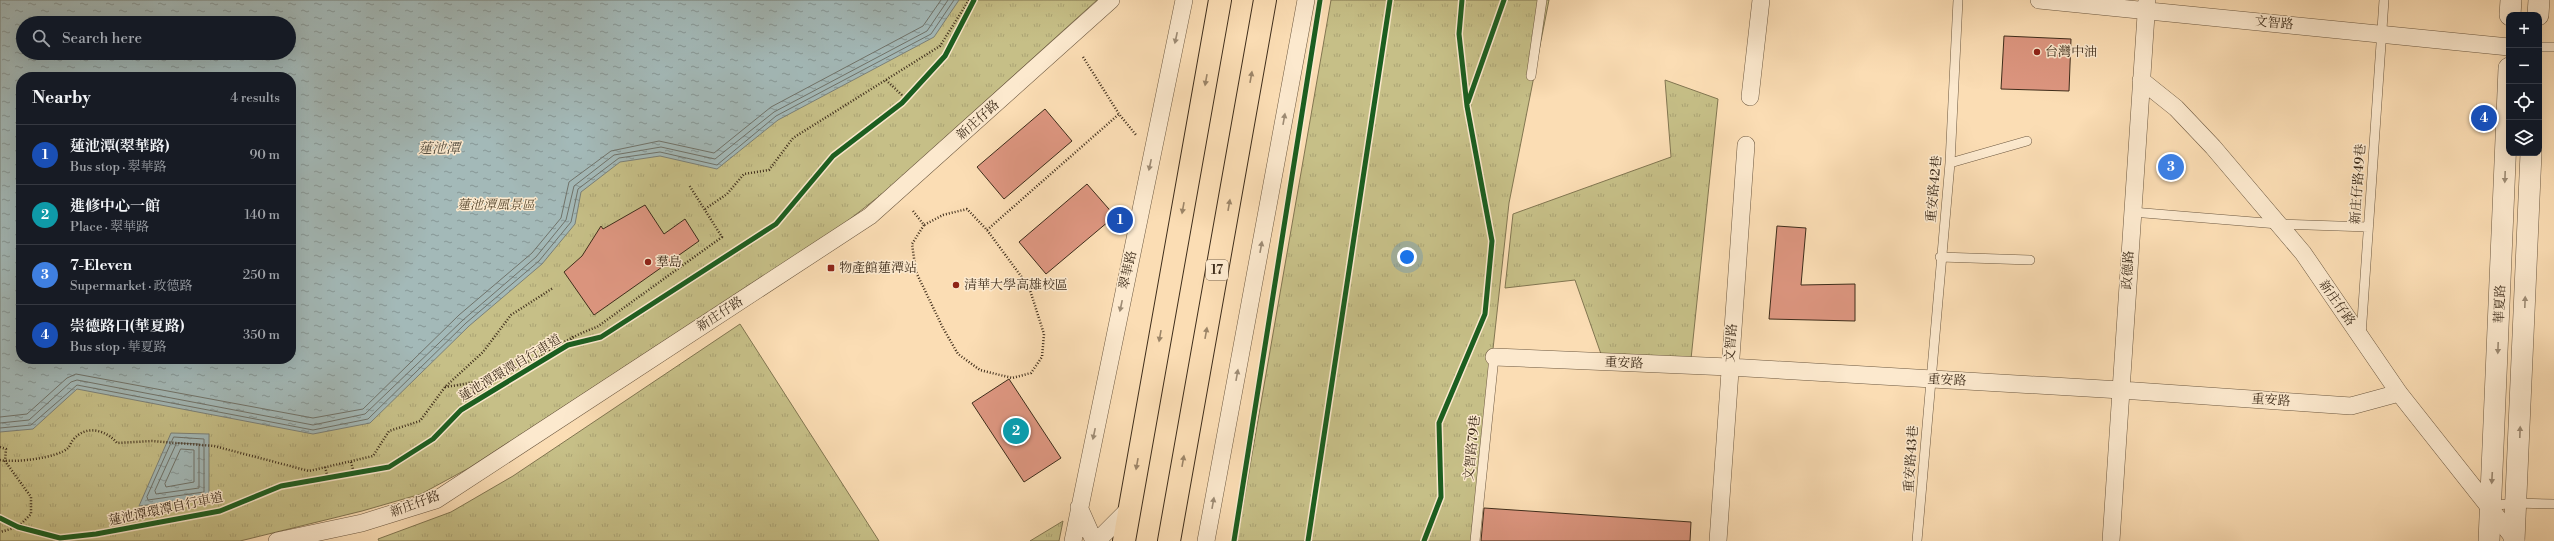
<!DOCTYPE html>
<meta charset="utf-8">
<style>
:root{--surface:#171b24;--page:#20242c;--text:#f1f3f6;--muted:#9ea1a6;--line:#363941;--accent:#db2777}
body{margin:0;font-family:"Libre Bodoni","Noto Serif TC",serif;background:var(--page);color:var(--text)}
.controls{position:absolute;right:12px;top:12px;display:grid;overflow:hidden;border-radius:8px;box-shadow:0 4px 16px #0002}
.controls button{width:36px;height:36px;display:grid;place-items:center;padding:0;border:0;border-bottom:1px solid var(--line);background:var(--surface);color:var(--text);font:20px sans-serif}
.you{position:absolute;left:1407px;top:257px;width:14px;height:14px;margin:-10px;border:3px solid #fff;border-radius:50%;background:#1a73e8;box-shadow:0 0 0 6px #1a73e833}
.badge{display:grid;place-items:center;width:26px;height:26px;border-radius:50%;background:var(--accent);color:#fff;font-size:13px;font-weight:700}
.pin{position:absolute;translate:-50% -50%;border:2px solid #fff;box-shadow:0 1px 4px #0006}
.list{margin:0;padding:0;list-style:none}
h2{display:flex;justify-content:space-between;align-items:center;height:52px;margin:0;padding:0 16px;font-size:17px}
h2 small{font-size:13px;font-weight:400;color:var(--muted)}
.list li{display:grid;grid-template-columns:26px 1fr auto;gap:12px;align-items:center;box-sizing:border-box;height:60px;padding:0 16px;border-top:1px solid var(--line)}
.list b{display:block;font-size:15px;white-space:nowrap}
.list p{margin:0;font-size:13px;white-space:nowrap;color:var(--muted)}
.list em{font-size:13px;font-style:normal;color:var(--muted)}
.icon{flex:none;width:22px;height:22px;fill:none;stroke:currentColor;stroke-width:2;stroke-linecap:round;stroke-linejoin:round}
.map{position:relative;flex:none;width:2554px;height:541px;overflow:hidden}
.search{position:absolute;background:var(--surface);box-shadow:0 4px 16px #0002;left:16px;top:16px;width:280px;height:44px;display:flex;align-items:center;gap:10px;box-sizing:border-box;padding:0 14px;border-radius:22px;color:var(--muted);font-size:15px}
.panel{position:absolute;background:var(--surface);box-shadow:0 4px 16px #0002;left:16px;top:72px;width:280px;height:292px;border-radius:16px}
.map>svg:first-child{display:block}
.grass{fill:url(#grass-tufts);stroke:#827651;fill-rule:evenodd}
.water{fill:url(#water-ripples);stroke:#7b8179;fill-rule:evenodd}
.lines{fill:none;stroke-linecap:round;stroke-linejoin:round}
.shore{stroke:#70736a;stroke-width:1}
.building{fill:#dd9680;stroke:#3e2d1b}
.service-casing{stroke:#6d5941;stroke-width:10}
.minor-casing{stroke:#6d5941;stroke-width:18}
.tertiary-casing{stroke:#6d5941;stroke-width:22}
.primary-casing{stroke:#3e2d1b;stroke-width:24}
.path{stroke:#3e2d1b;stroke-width:2.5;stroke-dasharray:1 2;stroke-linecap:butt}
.service{stroke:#fce9ce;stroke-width:9}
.minor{stroke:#fce9ce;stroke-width:17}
.tertiary{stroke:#fce9ce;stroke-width:21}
.primary{stroke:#fbddb4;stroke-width:22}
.cycleway-casing{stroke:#fce9ce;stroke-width:8}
.cycleway{stroke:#1b5e20;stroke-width:5}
.oneway{fill:#9d8b74}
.oneway2{fill:#9c8568}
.poi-dot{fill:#8f2418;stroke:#fce9ce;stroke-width:1.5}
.labels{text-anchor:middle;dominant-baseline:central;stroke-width:3;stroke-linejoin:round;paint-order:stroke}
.shield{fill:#fce9ce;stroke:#776551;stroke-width:1}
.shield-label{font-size:12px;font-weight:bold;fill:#3e2d1b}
.street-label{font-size:13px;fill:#3e2d1b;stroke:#fce9ce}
.poi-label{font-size:13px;fill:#3e2d1b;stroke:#fce9ce;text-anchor:start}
.park-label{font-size:13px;font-style:italic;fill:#594a31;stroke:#fce9ce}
.water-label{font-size:14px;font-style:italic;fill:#575042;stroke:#fce9ce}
</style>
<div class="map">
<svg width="2554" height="541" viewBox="0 0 2554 541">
<defs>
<pattern id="grass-tufts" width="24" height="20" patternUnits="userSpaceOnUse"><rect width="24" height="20" fill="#c6bf87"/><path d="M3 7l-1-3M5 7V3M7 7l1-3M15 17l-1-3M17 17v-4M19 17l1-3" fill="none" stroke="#aba474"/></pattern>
<pattern id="water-ripples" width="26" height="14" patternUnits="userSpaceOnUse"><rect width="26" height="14" fill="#a3b9b8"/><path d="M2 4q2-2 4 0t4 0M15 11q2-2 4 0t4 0" fill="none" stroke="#869795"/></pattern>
</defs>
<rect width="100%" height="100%" fill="#fbddb4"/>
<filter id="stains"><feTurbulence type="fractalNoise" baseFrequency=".005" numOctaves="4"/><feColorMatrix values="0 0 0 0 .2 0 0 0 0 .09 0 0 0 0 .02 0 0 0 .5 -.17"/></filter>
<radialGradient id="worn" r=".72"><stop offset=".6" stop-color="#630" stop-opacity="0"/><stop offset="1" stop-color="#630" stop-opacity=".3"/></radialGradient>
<path class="grass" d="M0,0H1097L887,190L845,223L469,468L421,494L362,511L240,541H0ZM23,23H289V53H23ZM21,77H291V359H21Z
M1331,0H1549L1509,203L1472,541H1237Z
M1665,80L1718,99L1691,359L1601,354L1575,280L1505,288L1513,214L1671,157Z
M740,324L879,541H379L378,539L451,512L513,476Z
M1063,521L1059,541H1030Z"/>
<path class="water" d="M0,0H959L934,37L778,120L717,169L660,156L620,162L581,192L575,224L542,264L469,326L370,423L313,434L77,389L33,429L0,432ZM23,23H289V53H23ZM21,77H291V359H21Z
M171,433L209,434V497L139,506Z"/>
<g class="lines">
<path class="shore" d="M0,417L27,414L67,378L76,374L313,418L363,409L459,315L532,253L561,218L569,182L611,151L659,141L714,153L771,107L923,26L941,0
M0,423L29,420L71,382L77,380L313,425L365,414L463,320L536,257L566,220L574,186L614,155L661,147L715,159L774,112L927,31L948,0
M0,428L31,425L77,385L313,430L368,419L466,323L539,261L571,222L578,189L619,158L660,152L717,165L776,116L931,34L954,0
M174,437L204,439V492L148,500L147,497Z
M177,443L199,444V488L156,494L155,491Z
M181,449L194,450V482L166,487L165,484Z"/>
</g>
<path class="building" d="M2004,36L2071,39L2069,91L2001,89Z
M1045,109L1072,141L1004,199L977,167Z
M1087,184L1115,216L1046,274L1019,242Z
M645,205L664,234L685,219L699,241L594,315L564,272L582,256L601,226L603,229Z
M1777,226L1806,228L1801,285L1855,284V321L1769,319Z
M1009,379L1061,458L1024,482L972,403Z
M1484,508L1691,522L1690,541H1481Z"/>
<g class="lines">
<g class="service-casing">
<path id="service" d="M2539,47H2554
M1531,76L1542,0
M1950,163L2027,141
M2132,212L2278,224L2368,227
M1940,257L2030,260
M2361,336L2384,0
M2490,506L2515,503L2554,504
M1475,541L1494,357
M1917,541L1950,163L1958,0"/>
</g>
<g class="minor-casing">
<path id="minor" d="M2039,0L2509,47
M2141,80L2176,108L2213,147L2303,253L2399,393L2516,541
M1750,97L1761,0
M1494,357L1729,367L2121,390L2351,406L2399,393
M1079,507L1094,541
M277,541L362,523L436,500L870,216L1111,0
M1073,541L1184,0
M1097,541L1129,509
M1206,541L1306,0
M1718,541L1746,145
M2111,541L2147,0"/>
</g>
<g class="tertiary-casing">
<path id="tertiary" d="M2510,15L2511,0
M2538,15L2539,0
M2489,541L2509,68
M2514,541L2531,153"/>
</g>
<g class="primary-casing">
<path id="primary" d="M1124,541L1220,0
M1169,541L1265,0"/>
</g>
<path class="path" d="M1083,57L1119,114L1136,135
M886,80L906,99
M705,209L727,194L744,174L769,170L793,138L940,46L969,0
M913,211L924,225L912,244L916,272L943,328L958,354L980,370L1012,378L1031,373L1042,357L1044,334L1029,287L987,230L967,209L943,215L924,225
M987,230L1119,114
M568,345L574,335
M445,387C466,384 487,380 507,372C539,359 565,338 597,327L722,237L689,185
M0,447L6,449L5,461L31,497V514L18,527L0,532
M0,460C14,463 58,458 68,448C70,446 71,442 73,440C86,424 106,430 117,443L152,441L214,446L309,471L373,456L389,431L420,421L445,387L483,352L511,315L553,288
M351,462L354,473
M325,467L328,478"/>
<use href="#service" class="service"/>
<use href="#minor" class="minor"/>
<use href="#tertiary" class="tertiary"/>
<use href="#primary" class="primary"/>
<g class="cycleway-casing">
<path id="cycleway" d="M1468,102L1504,0
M0,518L18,527L60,538L96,534L220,511L281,486L389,467L433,439L461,410L568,345L601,337L776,224L833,156L902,103L945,56L974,0
M1234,541L1320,0
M1308,541L1390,0
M1424,541L1441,497L1439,423L1485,314L1492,241L1467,106L1459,34L1462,0"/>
</g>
<use href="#cycleway" class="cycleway"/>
</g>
<defs><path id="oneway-solid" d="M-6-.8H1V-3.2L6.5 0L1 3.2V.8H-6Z"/></defs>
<g class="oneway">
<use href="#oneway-solid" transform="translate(1176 38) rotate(102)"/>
<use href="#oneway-solid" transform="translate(1284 119) rotate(-80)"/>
<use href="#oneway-solid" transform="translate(1150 165) rotate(102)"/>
<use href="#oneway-solid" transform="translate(2505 177) rotate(92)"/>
<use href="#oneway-solid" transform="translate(1261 247) rotate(-80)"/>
<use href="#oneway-solid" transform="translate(2525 302) rotate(-88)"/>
<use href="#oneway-solid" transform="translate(1121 306) rotate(102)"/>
<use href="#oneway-solid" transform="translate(2498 348) rotate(92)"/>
<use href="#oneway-solid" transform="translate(1237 375) rotate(-80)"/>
<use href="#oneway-solid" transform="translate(2520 432) rotate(-88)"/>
<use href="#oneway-solid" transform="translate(1094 434) rotate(102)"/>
<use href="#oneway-solid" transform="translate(2492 478) rotate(93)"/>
<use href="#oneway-solid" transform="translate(1213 503) rotate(-80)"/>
</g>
<g class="oneway2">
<use href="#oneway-solid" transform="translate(1251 77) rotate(-80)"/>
<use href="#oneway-solid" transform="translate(1206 80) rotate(100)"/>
<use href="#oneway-solid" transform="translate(1229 205) rotate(-80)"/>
<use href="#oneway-solid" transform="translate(1183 208) rotate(100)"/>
<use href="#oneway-solid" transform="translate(1206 333) rotate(-80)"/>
<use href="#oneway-solid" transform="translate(1160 336) rotate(100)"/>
<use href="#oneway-solid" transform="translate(1183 461) rotate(-80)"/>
<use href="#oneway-solid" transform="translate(1137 464) rotate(100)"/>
</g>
<g class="poi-dot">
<circle cx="2037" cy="52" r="4"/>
<circle cx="648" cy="262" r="4"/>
<rect x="827" y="264" width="8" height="8" rx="2"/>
<circle cx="956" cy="285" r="4"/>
</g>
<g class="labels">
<rect class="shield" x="1206" y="260" width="22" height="20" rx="3"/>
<g class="shield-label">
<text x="1217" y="270">17</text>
</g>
<g class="street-label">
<text transform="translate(2274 23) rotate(5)">文智路</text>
<text transform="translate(978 120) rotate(-42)">新庄仔路</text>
<text transform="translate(2358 184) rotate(-86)">新庄仔路49巷</text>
<text transform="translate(1934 189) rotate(-85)">重安路42巷</text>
<text transform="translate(1128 270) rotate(-78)">翠華路</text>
<text transform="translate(2128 270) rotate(-87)">政德路</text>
<text transform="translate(2337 303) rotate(55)">新庄仔路</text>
<text transform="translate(2500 304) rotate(-88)">華夏路</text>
<text transform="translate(720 314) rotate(-33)">新庄仔路</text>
<text transform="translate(1731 343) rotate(-86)">文智路</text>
<text transform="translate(1624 363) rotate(2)">重安路</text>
<text transform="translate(510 368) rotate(-31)">蓮池潭環潭自行車道</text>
<text transform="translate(1947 380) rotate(3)">重安路</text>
<text transform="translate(2271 400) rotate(4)">重安路</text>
<text transform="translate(1472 448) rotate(-84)">文智路79巷</text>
<text transform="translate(1911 459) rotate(-86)">重安路43巷</text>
<text transform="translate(415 504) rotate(-20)">新庄仔路</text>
<text transform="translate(166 509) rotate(-12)">蓮池潭環潭自行車道</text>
</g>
<g class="poi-label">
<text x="2045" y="52">台灣中油</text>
<text x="656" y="262">羣島</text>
<text x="839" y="268">物產館蓮潭站</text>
<text x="964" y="285">清華大學高雄校區</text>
</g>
<g class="park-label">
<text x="496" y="205">蓮池潭風景區</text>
</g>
<g class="water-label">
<text x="439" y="149">蓮池潭</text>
</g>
</g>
<rect width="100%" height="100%" filter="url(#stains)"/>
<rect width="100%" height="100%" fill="url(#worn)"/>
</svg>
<div class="controls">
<button>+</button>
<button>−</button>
<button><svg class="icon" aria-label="locate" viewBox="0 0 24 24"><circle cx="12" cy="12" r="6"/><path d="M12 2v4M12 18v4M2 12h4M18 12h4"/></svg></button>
<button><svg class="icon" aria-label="layers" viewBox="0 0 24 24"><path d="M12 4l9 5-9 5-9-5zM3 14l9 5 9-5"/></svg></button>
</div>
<div class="you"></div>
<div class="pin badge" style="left:1120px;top:220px;background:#1a4fb4">1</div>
<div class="pin badge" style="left:1016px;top:431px;background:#0f9aa8">2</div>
<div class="pin badge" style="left:2171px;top:167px;background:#3f7fe0">3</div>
<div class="pin badge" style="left:2484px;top:118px;background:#1a4fb4">4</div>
<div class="search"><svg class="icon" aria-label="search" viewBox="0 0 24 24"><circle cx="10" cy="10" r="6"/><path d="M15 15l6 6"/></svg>Search here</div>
<section class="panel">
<h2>Nearby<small>4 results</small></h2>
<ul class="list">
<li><span class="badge" style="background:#1a4fb4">1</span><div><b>蓮池潭(翠華路)</b><p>Bus stop · 翠華路</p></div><em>90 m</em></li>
<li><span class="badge" style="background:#0f9aa8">2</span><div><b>進修中心一館</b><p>Place · 翠華路</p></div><em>140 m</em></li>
<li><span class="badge" style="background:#3f7fe0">3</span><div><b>7-Eleven</b><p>Supermarket · 政德路</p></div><em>250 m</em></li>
<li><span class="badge" style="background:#1a4fb4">4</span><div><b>崇德路口(華夏路)</b><p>Bus stop · 華夏路</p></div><em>350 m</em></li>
</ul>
</section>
</div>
